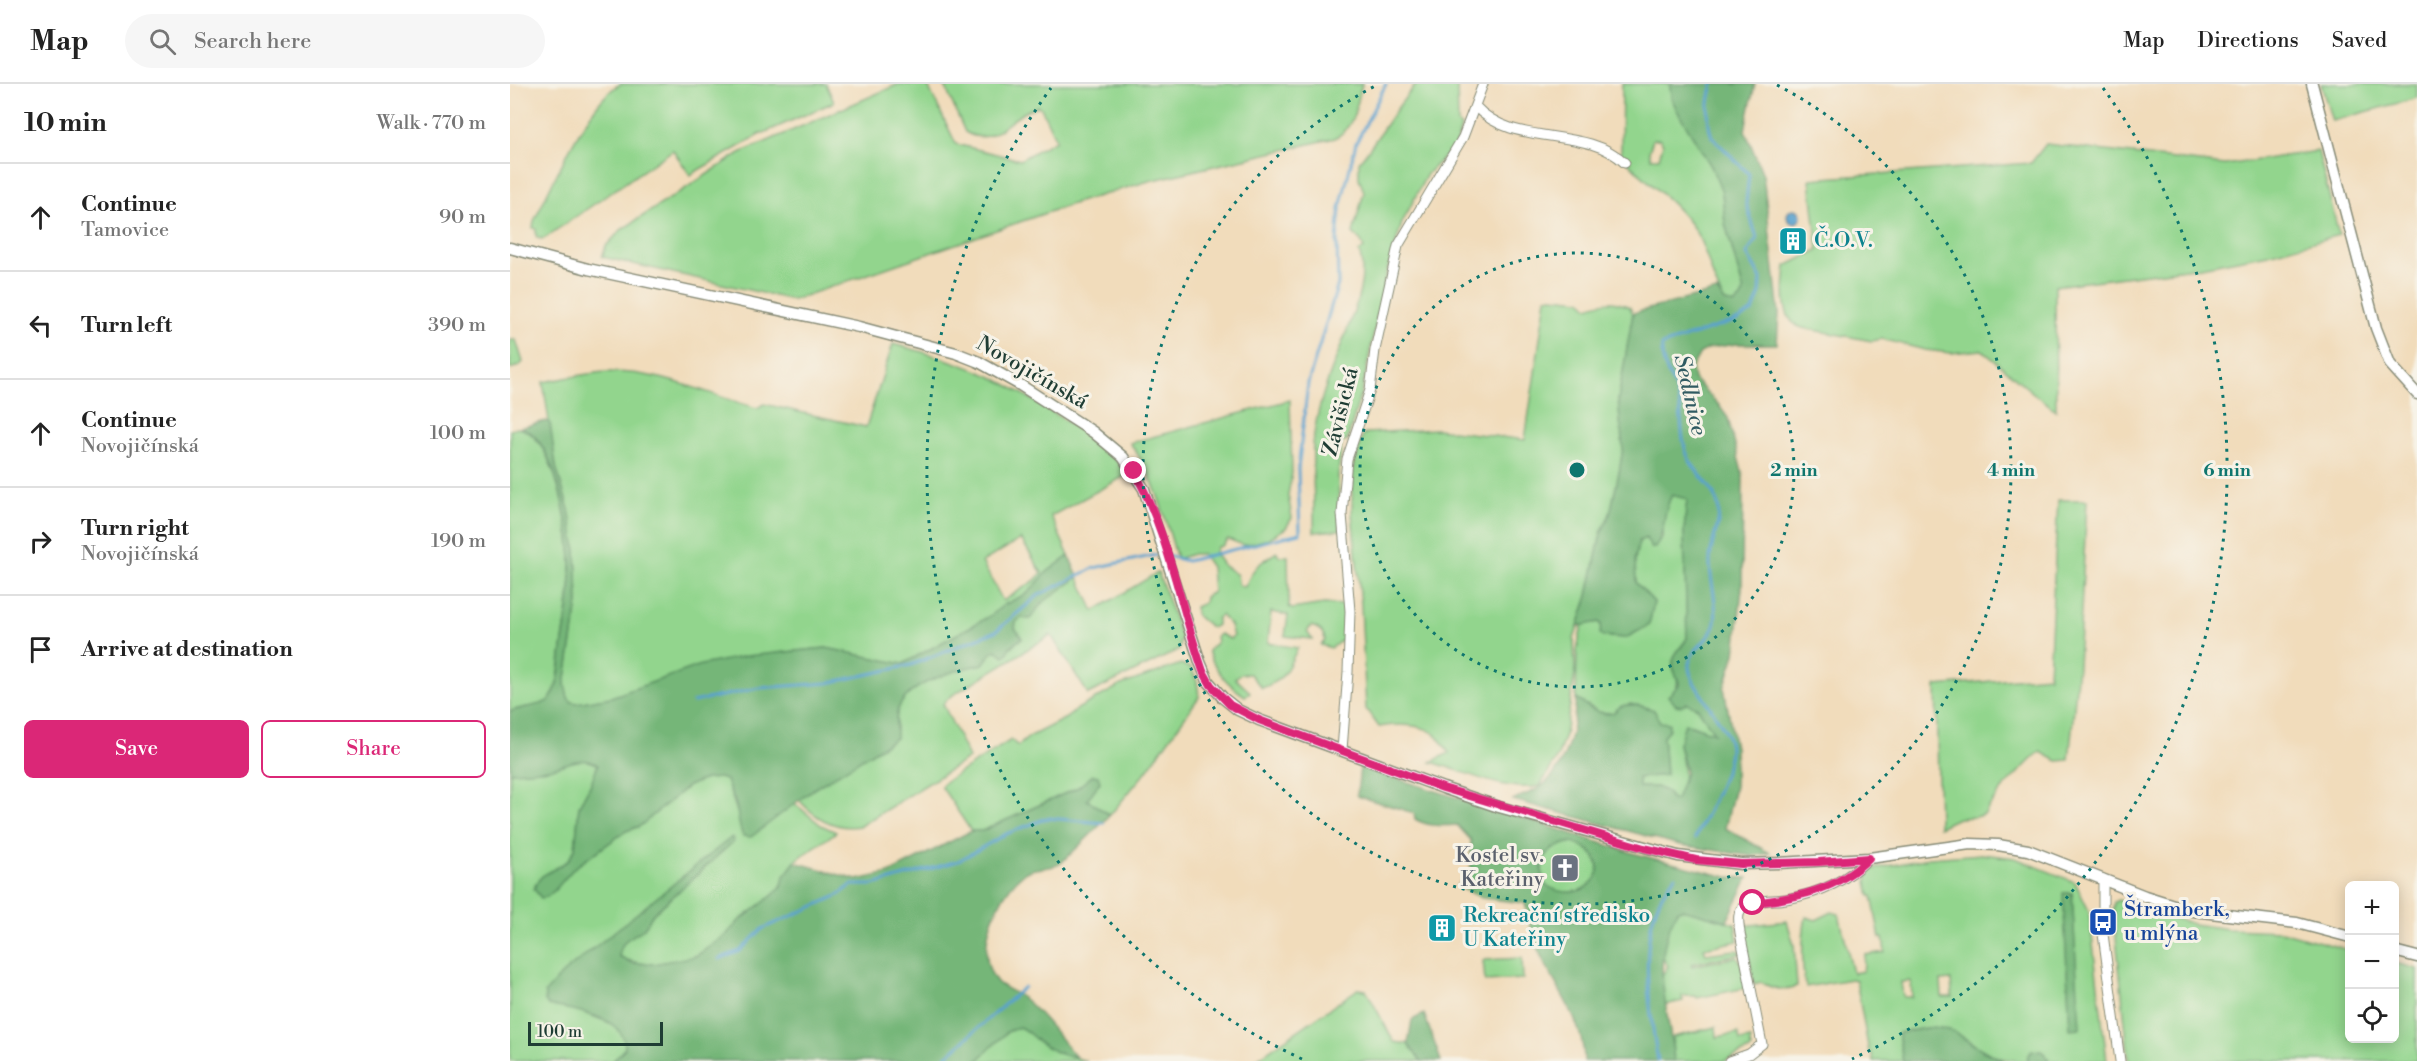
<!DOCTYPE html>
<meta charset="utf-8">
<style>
:root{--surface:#fff;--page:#f6f6f6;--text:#222;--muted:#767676;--line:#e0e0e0;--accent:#db2777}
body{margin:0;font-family:"Libre Bodoni",serif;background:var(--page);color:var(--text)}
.controls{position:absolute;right:18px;bottom:18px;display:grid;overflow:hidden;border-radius:9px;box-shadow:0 3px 15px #0003}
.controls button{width:54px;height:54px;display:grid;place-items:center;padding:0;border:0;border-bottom:2px solid var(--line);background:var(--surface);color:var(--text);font:30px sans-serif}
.scale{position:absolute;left:18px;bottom:15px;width:135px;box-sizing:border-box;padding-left:6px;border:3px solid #1f3d34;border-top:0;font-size:16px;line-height:21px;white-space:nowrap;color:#1f3d34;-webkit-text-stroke:4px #f7f3e8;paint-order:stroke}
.stop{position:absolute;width:18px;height:18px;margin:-14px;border:4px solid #db2777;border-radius:50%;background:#fff}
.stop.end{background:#db2777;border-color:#fff;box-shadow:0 2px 6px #0008}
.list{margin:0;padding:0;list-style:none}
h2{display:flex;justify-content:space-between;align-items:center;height:78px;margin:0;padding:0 24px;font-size:26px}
h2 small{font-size:20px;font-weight:400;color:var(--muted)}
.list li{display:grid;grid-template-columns:39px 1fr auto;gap:18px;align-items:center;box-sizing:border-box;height:108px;padding:0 24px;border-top:2px solid var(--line)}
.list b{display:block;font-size:22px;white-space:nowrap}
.list p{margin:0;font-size:20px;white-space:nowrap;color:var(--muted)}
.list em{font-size:20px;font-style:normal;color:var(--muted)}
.actions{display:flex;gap:12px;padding:18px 24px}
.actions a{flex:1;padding:14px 0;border:2px solid var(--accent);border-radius:9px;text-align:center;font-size:21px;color:var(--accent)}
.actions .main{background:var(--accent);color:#fff}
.icon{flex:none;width:33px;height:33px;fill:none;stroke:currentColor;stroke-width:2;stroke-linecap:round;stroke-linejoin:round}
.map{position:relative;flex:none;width:1907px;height:977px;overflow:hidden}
header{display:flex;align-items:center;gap:36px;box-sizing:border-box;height:84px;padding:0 30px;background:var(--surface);border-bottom:2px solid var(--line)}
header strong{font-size:28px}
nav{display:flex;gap:33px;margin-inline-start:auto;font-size:21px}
.search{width:420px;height:54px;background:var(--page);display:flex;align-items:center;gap:15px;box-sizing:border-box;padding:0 21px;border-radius:33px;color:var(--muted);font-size:22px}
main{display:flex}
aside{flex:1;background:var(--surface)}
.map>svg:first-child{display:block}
.green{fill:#92d58d;stroke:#588960;stroke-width:1.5;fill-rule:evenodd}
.forest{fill:#75b678;stroke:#4a7a56;stroke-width:1.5;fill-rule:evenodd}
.water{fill:#58a1cf;stroke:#3c6f82;stroke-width:1.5}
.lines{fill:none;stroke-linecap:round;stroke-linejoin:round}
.stream{stroke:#58a1cf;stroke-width:3}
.minor-casing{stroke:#888c78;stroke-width:11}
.tertiary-casing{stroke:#888c78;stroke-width:13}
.minor{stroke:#fff;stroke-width:9}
.tertiary{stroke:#fff;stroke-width:10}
.route{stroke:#db2777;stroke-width:8}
.ring{fill:none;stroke:#0f766e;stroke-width:3;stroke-dasharray:3 6}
.labels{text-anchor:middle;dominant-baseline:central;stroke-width:6;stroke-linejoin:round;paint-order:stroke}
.culture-label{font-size:21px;fill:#0d838f;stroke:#f7f3e8;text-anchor:start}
.street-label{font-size:21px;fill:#1f3d34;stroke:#f7f3e8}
.worship-label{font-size:21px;fill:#5b616d;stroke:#f7f3e8;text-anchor:end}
.transit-label{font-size:21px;fill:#164399;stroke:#f7f3e8;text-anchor:start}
.water-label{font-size:22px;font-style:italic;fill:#305b62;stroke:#f7f3e8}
.centre{fill:#0f766e;stroke:#f7f3e8;stroke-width:3}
.ring-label{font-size:18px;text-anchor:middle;font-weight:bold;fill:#0f766e;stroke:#f7f3e8;stroke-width:6;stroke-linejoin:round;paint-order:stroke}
</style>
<header>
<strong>Map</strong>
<div class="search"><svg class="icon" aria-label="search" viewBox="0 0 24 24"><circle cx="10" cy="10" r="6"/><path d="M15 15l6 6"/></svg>Search here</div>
<nav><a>Map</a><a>Directions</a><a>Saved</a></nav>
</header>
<main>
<aside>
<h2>10 min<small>Walk · 770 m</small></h2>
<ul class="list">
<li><svg class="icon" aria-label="ahead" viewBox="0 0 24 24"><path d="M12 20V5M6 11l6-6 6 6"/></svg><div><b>Continue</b><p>Tamovice</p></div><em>90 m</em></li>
<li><svg class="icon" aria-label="left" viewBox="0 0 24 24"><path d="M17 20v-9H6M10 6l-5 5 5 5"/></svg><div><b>Turn left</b></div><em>390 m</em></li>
<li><svg class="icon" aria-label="ahead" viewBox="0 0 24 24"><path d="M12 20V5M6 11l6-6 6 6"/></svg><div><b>Continue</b><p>Novojičínská</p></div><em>100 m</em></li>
<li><svg class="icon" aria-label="right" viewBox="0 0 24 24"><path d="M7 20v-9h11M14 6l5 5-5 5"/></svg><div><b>Turn right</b><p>Novojičínská</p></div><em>190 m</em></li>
<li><svg class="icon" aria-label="arrive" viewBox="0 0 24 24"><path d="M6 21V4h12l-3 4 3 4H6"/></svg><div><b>Arrive at destination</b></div></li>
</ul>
<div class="actions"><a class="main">Save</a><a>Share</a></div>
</aside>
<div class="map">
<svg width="1907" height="977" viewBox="0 0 1907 977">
<rect width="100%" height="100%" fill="#f7f3e8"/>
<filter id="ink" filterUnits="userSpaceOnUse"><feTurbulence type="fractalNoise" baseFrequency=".0167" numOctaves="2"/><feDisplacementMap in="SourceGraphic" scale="12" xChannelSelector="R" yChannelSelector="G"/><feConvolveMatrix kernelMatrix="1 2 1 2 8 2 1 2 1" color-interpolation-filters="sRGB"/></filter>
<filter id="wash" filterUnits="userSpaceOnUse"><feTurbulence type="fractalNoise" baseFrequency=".008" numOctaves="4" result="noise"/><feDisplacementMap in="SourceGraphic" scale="24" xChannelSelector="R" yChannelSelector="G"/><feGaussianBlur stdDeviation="1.35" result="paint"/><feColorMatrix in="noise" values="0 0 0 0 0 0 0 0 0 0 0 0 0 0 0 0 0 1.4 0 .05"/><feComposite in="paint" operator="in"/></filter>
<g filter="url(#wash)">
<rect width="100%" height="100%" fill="#f1dcbb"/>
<path class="green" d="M111,0H316L324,18L249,51L180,91L163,66L42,149C37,153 31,158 26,152V145L23,144L24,137C40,105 80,13 111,0Z
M389,0H415L419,4L446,60L510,76L546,56L531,24L528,22C522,25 515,27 510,31C492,42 479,62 455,48L434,0H852C847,19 845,44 825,54L639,97L562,120L283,216L92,173L96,162L111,146L230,69Z
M907,0H947L948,39L951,43L946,61L917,90L892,139L875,194L853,302L837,357L832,358L828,392L830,446L804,448C805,419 802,390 803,361C806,316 828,272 843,230C850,211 856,187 849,168L854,164L850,156L843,149L854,108L849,94V78C870,53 884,24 907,0Z
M1112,0H1160L1161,13L1168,27L1201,82L1212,108L1215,139L1234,208L1231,214L1225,220L1215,218C1200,196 1199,167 1184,145C1164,115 1133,97 1111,70ZM1143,55H1150L1153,60L1149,74H1141L1139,68Z
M1811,0H1907V14L1822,37Z
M1536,60L1715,81L1808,67L1829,151L1758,170L1691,183L1545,202L1546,326L1528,313L1472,266L1441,269L1415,266L1372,255L1362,257L1293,244C1269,238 1274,202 1276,182L1308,166L1300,95L1521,79Z
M1042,213L1071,216L1078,223C1095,217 1102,216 1120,223L1123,230L1108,316L1113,364L1109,389L1100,430L1091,449L1078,512L1064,555L1065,590L1055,651L1048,672L1030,702C995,709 955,687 921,678L939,669C935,663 931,657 927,652C914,639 885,640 869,643L856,625L851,521L842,429L843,382L853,351L857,349L927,345L1015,356L1036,214Z
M0,256H6L13,278L9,282L0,285Z
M383,260C416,268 448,278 480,292C504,303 613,367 615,392L541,432L559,472L537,488L518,509L494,521L480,532L393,580L316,564L267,569L101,613L67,619L62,618L58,614L55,600L68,519L66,467L59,426L46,383L33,298C54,295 76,289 97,288C148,286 199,311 247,324L254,320L356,343ZM511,455L532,489L524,497L493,517L472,478Z
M780,316L782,389L778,411L782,434L776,444L758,455L744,459L733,461L718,455L712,462L707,463L705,469L713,481L727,491L729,502L735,503C744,482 748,480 767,468L769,472H778L779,523L782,525L814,520L836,521L835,554L821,564L811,561L815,556C814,548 809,544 801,542L797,548L802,555L775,552L778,531L761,528L758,559L788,564C776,585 777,595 752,604L740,590H731L725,594L740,608L735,612C718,601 705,586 698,567L707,558L706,553L710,550L720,555L723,552L720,541L711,531L707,535V541L702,544L686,531L685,523L694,519L695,513L703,508L701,483L692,470H683L667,475C655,434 646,394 620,359Z
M7,344C44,347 60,446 61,477C62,506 56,535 52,564C50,577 49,606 39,616C32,623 11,622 0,628V346Z
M1162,411L1177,415L1174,448L1177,554C1173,561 1166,567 1164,574C1158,590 1176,592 1162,610L1188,624L1205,650L1182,641L1169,660C1173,681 1178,696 1166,716H1163L1156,707L1146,703H1128V693L1156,691L1153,652L1159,645L1150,638L1144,626L1121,620L1112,622L1102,629L1089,628L1066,615L1067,566L1072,541L1089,538L1098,553L1116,554L1139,541L1144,518L1126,499C1125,485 1122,466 1132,454H1136L1141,464L1152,454L1156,421Z
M1548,416H1577L1568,582L1559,676L1547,677L1531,668L1527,670C1508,689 1488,706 1475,730L1465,733L1448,734L1429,743L1426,602L1539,592Z
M648,488L671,553L669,566L578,610L541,551L441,612L433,620L459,674L350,742C326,746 305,734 289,716L305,704L385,654C386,645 385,634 388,625C398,598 447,585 473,580L481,569L486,566L491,568L503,562L506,538L511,534L520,535L531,519L568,493L584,527Z
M671,580L681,584L687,597L689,613L635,689L600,731L577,716L583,704V691L567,704L472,747H461L431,702L436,697L501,656L508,662L519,653L556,634L569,624L611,601Z
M76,676L88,680L80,702L69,722L65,765L58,777L45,784L37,813L64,784L116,747L130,742L178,702L195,695L210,694L216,696L230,736L251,745L284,719L311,741L326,748C313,759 297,766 285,778C276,787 275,798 269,805C258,817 243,826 230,836C226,840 222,846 218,850C189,877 144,890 108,872L110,864L119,852L133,845L143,830L194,785L222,754L53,889L36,909L48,923L64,925L100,939L111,947L115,956V964L103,977H0V688L37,685L62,677Z
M1062,758C1116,776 1076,828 1034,800C1028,774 1036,764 1062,758Z
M1472,770L1505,774L1565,798L1579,827L1597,977H1540L1531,966L1518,971L1517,977C1479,977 1474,964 1444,948C1427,939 1405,946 1388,949L1393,977H1363L1362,970L1359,968L1346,896L1341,895L1296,903C1291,885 1292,851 1296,833L1306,836L1322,828L1329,830L1343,889L1353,887L1355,871L1375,868L1373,854H1370L1362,812H1360L1357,798L1359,786L1419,774ZM1554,809H1562L1569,944H1560ZM1441,896L1442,913H1432L1431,897ZM1401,897L1402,913H1393L1391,898Z
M1608,816L1683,840L1718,845L1771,847L1839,866L1840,954H1884L1885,879L1907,885V977H1619L1603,825L1604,818Z
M1168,825L1178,826L1225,840L1228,857L1194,864L1196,870L1226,866L1229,867L1230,870L1181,880L1182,882L1227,873L1231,878L1236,904L1187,914L1186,912H1172L1173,917L1154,921L1152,892L1158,882C1144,868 1160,840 1168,825Z
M1277,837L1284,861L1287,902C1275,907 1262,905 1251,898L1244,900L1233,842Z
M1012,874L1013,895L975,897L973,876Z
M848,905L856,906L884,958L898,960L911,977H744Z
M509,943C523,948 533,961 546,968C555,973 566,972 575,977H467L497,948Z
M1206,943L1207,953L1228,949L1230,957L1241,955L1240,961L1242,965L1214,977H1164C1163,969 1161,961 1163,953Z"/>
<path class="forest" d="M1160,0H1245L1235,46L1253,91L1269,229L1267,260H1226L1200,264L1190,269L1182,283L1184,295L1208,320L1218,334L1233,392L1232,504L1225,570L1214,604L1225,664V702L1215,744L1260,769L1241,772L1170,761L1003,716C1012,711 1025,708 1033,701C1058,681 1064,645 1066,615C1075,620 1090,633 1102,629C1105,628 1107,625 1110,623C1121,618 1134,622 1144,626L1150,638L1159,639V645L1153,652L1156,691L1128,694L1129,703H1146L1156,707L1162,716H1166L1176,688L1169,660L1175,639L1204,649L1188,624L1177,619L1171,622L1166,621L1158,612L1169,601C1169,593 1163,588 1163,581C1162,569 1173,564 1177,554L1174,448L1177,415L1162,411C1152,428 1156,448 1145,464H1141L1136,454L1129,457L1125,475L1126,499L1144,518L1139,541L1116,554L1093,552L1090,550L1091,540L1089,538L1068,542L1078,512L1091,449L1100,430L1109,389L1113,364L1108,316L1123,229L1207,207L1215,218L1225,220L1231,214L1234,208L1215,139L1212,108L1201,82L1168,28L1161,13Z
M36,337L40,339L46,383L59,426L66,467L68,519L55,600L58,614L62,618L67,619L101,613L191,581L236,572L316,564L393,580L480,532L494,521L518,509L537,488L559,472L568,493L532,519L520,535L511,534L506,538L505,544L512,554L499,564L498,569L494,572L486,566L481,569L473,580C448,585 399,598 388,625C385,634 386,645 386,654L305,704L241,753L233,752C227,740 229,727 224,715C221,708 218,703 216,696L210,694L195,695L178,702L130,742L116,747L64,784L45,806L37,813L31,814L24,805L26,799L32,792L58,777L65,765L69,722L80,702L88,681C72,670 55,682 38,685C26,687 13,687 0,688V628C11,622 31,623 39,616C50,605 50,579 52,564C56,536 62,507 61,478C61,449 44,347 9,344Z
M850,683L1126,770L1217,793L1238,794L1217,837L1172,825L1168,826C1138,878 1159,924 1164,977H1074C1074,933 1041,900 1026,860C1021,847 1018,832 1015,819L972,814L947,802L961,785V756L947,741C933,742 918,743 905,735L904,729L847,712ZM1062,758C1116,776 1076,828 1034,800C1028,774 1036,764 1062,758Z
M583,691L588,692L590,698L577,716L600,731C584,747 568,764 551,779C542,786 526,782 516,788C488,807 461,868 487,898C494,905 506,908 514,915C533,930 550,955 566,973C552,971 541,967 529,958C521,952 518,947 509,943L497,948L467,977H103L115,964C115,931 63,927 38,921L35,917V909L53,889L222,753L224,757L143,830C140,834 138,839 135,843C124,855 113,850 109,872L122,879L143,880L186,872L217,850L228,838L263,811L272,802L274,792L285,778L347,796L379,789L461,747H472L567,704Z
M1553,809H1562L1570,944L1560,945Z
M914,930L931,977H911L898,960L902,936Z
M1424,943L1443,947L1473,967L1494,977H1393L1388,949Z
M1531,966L1540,977H1517L1518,971L1522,967Z"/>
<path class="water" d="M1277 132a7 7 0 1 1 14 0a7 7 0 1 1-14 0Z"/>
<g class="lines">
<path class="stream" d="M658,472L677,477L790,449L788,385L798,299L828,200L827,156L830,124L846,59L876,0
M183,618L249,604L318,599L401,581L486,547L529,511L584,484L651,470
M1185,754C1195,733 1220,687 1220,665C1220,639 1177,603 1179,580C1181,564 1203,555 1205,538C1208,519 1200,498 1200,479C1199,459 1212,441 1208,421C1204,402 1187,391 1179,375C1169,355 1173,333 1168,312C1163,293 1150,284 1152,261L1228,236L1243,227L1250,209L1251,195L1237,170L1247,154L1236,119L1239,90L1202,53C1196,36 1198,17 1203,0
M209,875L230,867L252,845L327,812L342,801H363L448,777L496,750L537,734L594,739
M431,977L514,903
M1148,977C1140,930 1128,859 1150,815C1154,807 1160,799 1165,792"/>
</g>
</g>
<g filter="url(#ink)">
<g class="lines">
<g class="minor-casing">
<path id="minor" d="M965,22C1004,65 1074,40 1115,79
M832,666L838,588L840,527L832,430L837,375L860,306L865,266L888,162L953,53L973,0
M1593,795V850L1610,977
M1219,977L1239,970L1252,960L1230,849C1229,840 1226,828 1234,822C1245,815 1264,817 1276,815C1307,810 1337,797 1359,774"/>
</g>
<g class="tertiary-casing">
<path id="tertiary" d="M1802,0L1866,244L1880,280L1907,310
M0,164L78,185L349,243L446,269L469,278L510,301L583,348L613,373L634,405L690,578L698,597L713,614L728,626L749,636L933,704L989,723L1168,772L1231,780L1268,779L1359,774L1460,760L1488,761L1518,766L1635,812L1683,827L1787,839L1840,853
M1884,867L1907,873"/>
</g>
<use href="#minor" class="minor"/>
<use href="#tertiary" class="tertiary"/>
</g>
</g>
<g class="lines" filter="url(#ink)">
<path class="route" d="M624,387C658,447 670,522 693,587L701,601L720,621L749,636L933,704L1134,764L1186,776L1231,780L1309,778L1359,774C1328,806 1286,814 1243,819"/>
</g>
<g class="ring">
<circle cx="1067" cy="386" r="217"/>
<path d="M1267 1A434 434 0 1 1 867 1"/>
<path d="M792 975A650 650 0 0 1 541 4M1593 4A650 650 0 0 1 1342 975"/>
</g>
<defs>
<g id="building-square" transform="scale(1.5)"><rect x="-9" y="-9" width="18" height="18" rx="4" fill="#0f9aa8" stroke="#f7f3e8"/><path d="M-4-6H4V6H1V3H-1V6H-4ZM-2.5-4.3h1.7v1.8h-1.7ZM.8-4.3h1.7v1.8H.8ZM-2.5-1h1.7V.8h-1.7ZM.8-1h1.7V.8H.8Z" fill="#fff"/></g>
<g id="church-square" transform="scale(1.5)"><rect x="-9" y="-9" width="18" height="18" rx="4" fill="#6b7280" stroke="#f7f3e8"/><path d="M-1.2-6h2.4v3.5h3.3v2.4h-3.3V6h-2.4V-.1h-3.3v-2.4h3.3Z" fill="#fff"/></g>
<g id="bus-square" transform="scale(1.5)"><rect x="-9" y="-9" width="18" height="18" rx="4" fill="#1a4fb4" stroke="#f7f3e8"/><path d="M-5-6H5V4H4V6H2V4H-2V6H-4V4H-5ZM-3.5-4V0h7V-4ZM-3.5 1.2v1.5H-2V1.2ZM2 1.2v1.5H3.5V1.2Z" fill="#fff"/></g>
</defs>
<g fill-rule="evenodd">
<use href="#building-square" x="1283" y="157"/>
<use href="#church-square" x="1055" y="784"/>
<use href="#bus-square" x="1593" y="838"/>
<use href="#building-square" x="932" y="844"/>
</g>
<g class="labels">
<g class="culture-label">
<text x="1304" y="157">Č.O.V.</text>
<text x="953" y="832">Rekreační středisko<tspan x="953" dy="24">U Kateřiny</tspan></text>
</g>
<g class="street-label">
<text transform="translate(522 289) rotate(30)">Novojičínská</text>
<text transform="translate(831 328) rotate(-76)">Závišická</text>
</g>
<g class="worship-label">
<text x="1034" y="772">Kostel sv.<tspan x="1034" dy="24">Kateřiny</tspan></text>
</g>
<g class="transit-label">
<text x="1614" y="826">Štramberk,<tspan x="1614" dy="24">u mlýna</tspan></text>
</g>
<g class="water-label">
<text transform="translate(1180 311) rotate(77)">Sedlnice</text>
</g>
</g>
<circle cx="1067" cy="386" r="9" class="centre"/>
<g class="ring-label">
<text x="1284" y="392">2 min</text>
<text x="1501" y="392">4 min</text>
<text x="1717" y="392">6 min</text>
</g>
</svg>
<div class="controls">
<button>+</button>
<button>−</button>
<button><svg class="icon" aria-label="locate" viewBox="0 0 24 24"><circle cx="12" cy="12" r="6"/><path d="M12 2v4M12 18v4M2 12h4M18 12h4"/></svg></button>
</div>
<div class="scale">100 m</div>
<div class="stop" style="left:1243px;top:819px"></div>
<div class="stop end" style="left:624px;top:387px"></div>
</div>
</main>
